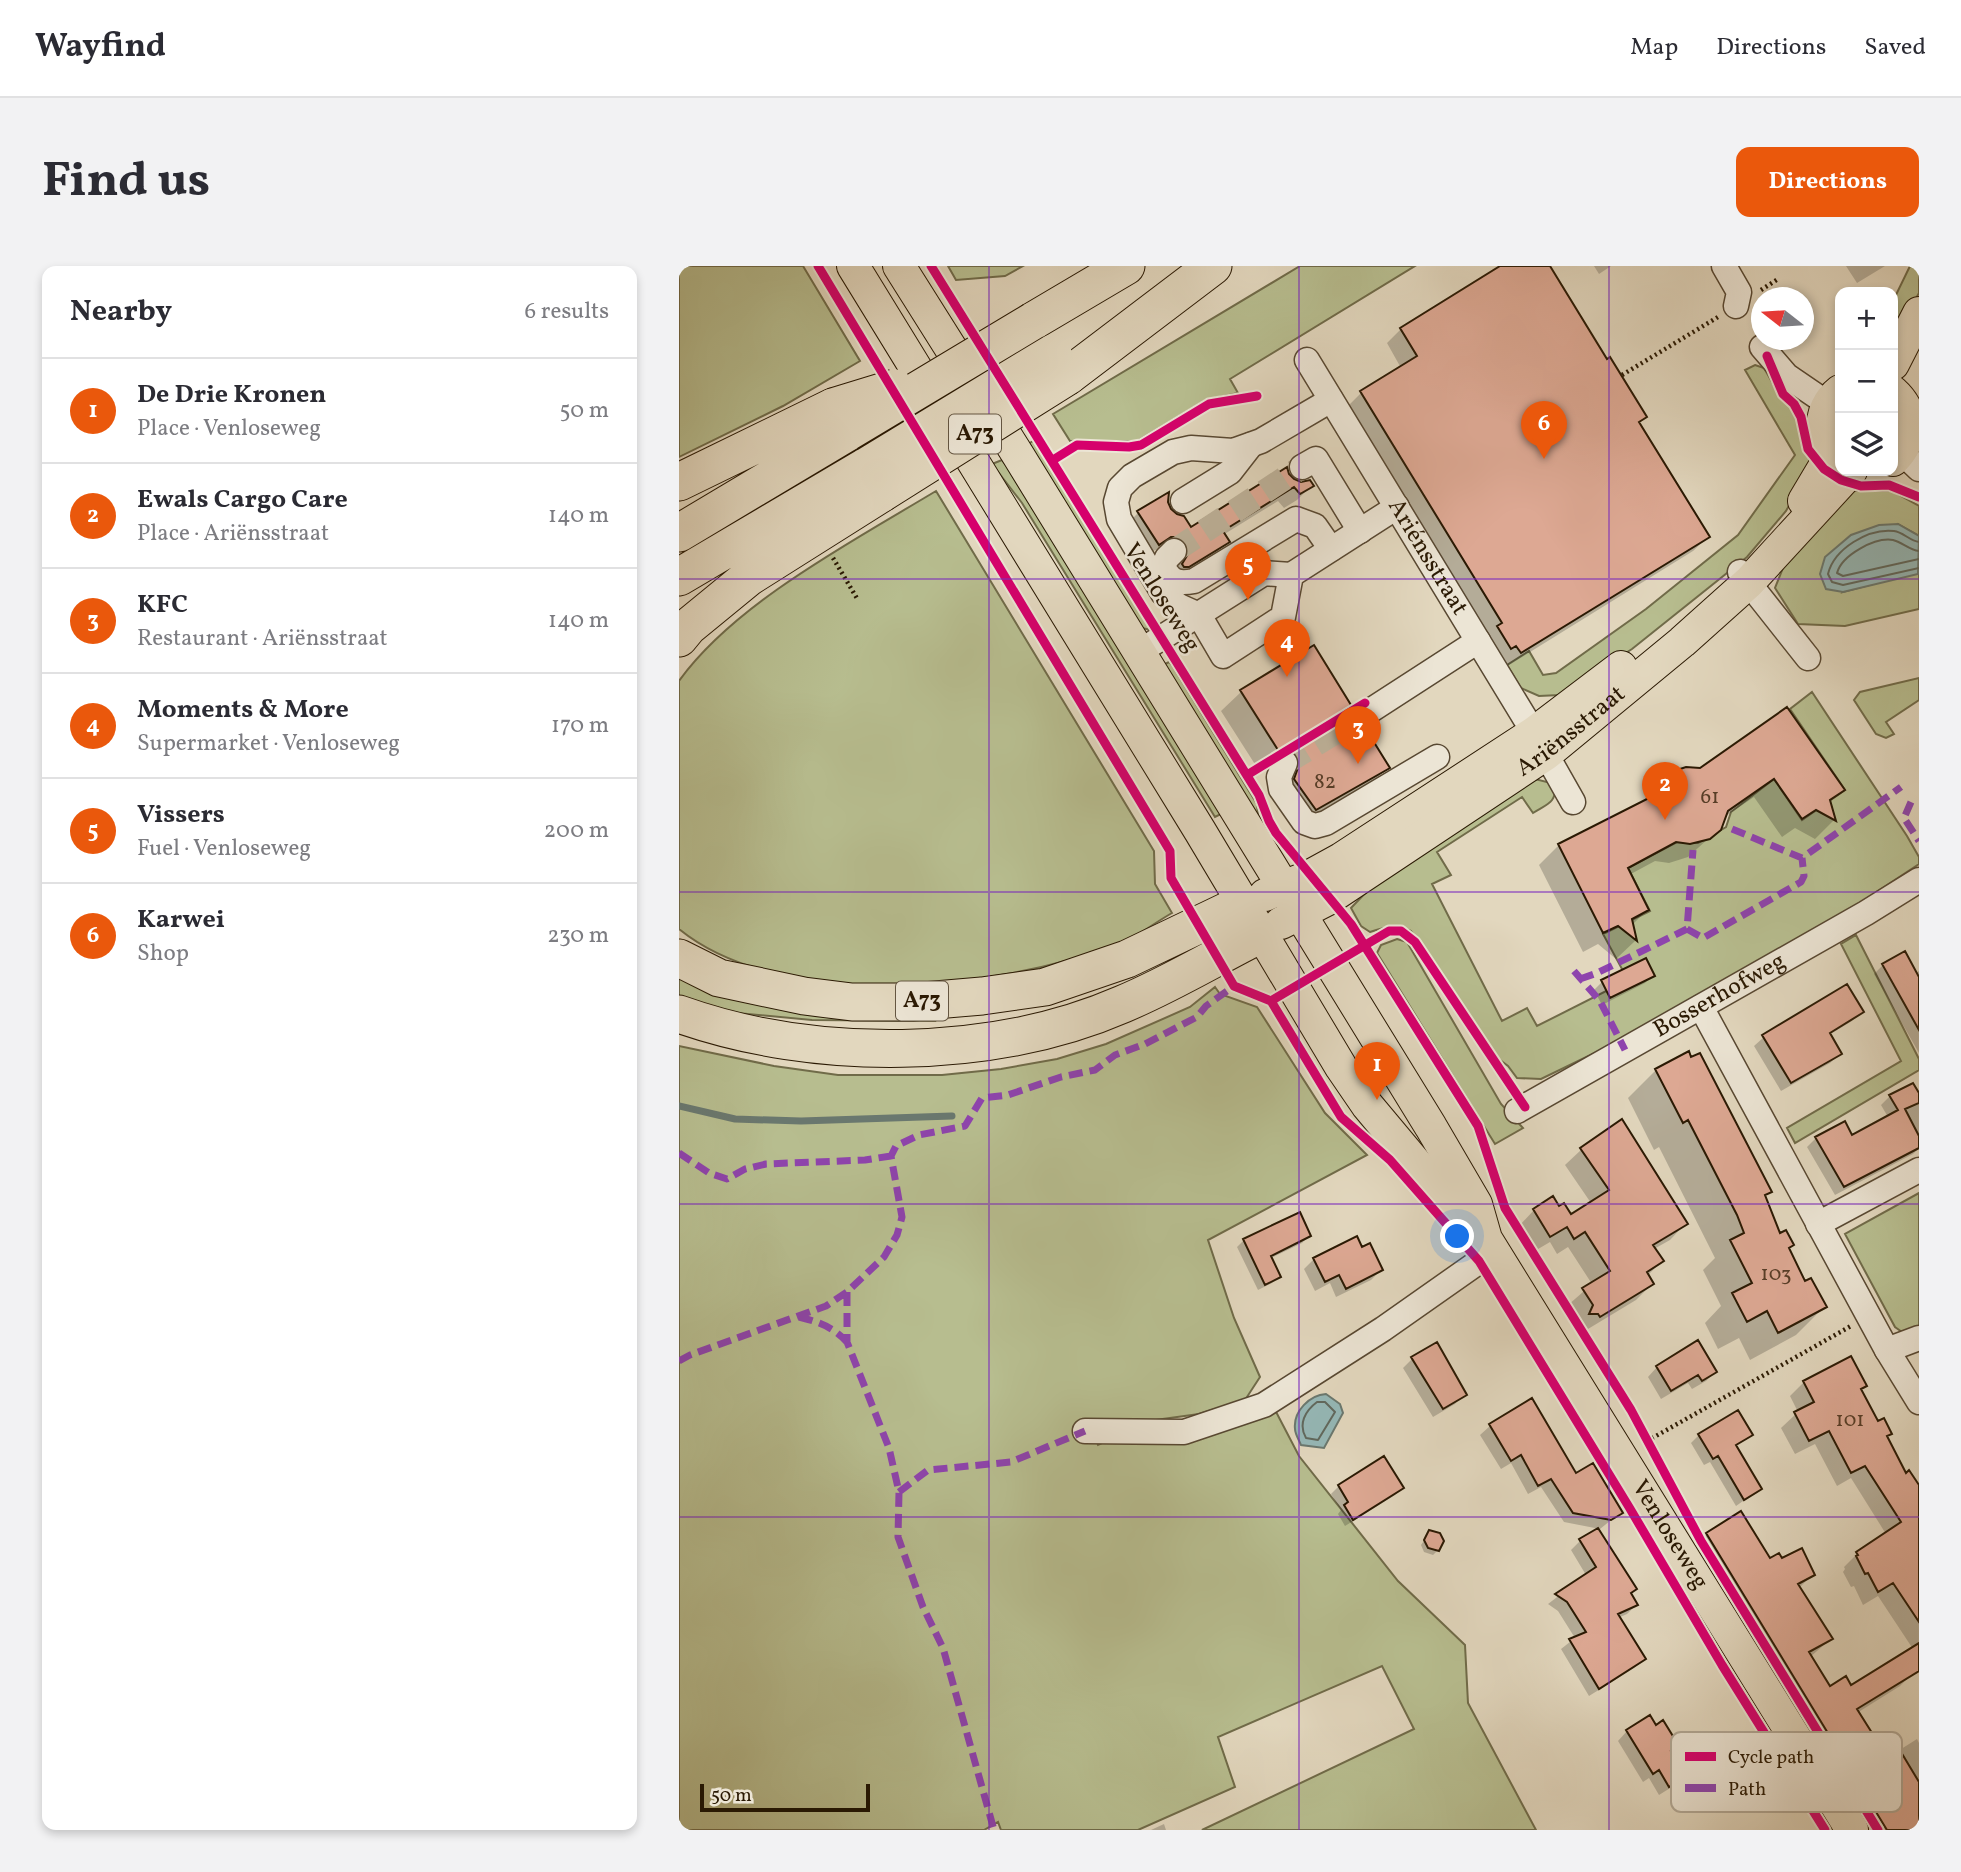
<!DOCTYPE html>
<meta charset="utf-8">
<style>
:root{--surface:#fff;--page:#f2f2f3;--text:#2b2b33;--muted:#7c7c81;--line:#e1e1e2;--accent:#ea580c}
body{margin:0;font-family:Vollkorn,serif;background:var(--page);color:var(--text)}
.controls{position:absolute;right:21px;top:21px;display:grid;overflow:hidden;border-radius:14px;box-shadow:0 4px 10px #0003}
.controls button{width:63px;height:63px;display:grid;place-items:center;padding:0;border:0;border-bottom:2px solid var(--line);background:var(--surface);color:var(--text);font:35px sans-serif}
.compass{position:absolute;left:1072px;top:21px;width:63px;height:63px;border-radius:50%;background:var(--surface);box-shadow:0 4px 10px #0003;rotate:287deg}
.scale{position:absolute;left:21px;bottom:18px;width:170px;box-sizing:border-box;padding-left:7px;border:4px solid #2a1903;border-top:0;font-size:19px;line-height:24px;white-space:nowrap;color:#2a1903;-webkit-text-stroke:5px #ece5d5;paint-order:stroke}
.you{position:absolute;left:779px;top:971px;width:24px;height:24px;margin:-18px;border:5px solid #fff;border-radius:50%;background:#1a73e8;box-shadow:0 0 0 10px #1a73e833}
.badge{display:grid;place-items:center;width:46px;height:46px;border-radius:50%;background:var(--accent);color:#fff;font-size:23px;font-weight:700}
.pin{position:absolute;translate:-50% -58px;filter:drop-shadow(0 2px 4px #0008)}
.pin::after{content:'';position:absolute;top:37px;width:24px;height:21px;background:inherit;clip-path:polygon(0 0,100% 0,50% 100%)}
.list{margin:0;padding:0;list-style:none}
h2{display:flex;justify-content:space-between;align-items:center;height:91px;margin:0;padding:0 28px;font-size:30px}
h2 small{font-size:23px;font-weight:400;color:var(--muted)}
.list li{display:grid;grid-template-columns:46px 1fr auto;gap:21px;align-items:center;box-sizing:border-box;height:105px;padding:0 28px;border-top:2px solid var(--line)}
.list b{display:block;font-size:26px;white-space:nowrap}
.list p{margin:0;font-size:23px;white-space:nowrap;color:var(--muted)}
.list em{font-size:23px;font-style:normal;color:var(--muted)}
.icon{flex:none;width:38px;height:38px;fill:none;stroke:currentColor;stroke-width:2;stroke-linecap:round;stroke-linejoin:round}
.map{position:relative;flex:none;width:1240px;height:1564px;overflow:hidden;border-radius:14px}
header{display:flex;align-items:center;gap:42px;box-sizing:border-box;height:98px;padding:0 35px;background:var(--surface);border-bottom:2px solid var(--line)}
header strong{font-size:33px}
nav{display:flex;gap:38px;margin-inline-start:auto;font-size:24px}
.intro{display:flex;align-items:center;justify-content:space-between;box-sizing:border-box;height:168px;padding:0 42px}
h1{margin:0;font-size:49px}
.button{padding:18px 32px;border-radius:14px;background:var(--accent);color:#fff;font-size:24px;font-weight:700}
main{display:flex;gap:42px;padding:0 42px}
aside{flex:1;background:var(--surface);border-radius:14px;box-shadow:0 4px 10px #0003}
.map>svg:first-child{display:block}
.green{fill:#b7bd8f;stroke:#706b49;stroke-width:2}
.water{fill:#95b8b7;stroke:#6a786f;stroke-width:2}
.shadow{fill:#0003}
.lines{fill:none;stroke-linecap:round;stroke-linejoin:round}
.shore{stroke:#60685d;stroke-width:2}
.stream{stroke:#6a786f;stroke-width:7}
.building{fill:#dda893;stroke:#2a1903;stroke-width:2}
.minor-tunnel{stroke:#bdb199;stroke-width:24;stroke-dasharray:24 12;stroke-linecap:butt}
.minor-casing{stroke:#584832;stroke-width:27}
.major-casing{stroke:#2a1903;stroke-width:34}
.highway-casing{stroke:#2a1903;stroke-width:39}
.path{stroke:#2a1903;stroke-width:4.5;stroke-dasharray:2 3.5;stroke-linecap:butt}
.minor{stroke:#ece5d5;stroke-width:24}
.major{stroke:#e2d7be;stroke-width:32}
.highway{stroke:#e2d7be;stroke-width:37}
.highway-bridge-casing{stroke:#2a1903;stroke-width:39;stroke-linecap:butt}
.highway-bridge{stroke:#e2d7be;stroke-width:37}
.quiet{stroke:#8e44ad;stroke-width:7;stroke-dasharray:14 7;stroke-linecap:butt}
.cycleway-casing{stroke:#ece5d5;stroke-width:13}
.cycleway{stroke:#d6006c;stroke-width:9}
.grid{fill:none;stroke:#7b2cbf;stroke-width:2;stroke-opacity:0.55}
.labels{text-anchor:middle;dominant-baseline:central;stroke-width:5;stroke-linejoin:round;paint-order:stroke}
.number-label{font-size:21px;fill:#573d27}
.shield{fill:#ece5d5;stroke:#645642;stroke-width:2}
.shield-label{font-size:23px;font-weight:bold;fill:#2a1903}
.street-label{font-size:24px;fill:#2a1903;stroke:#ece5d5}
.key{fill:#ece5d5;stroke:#b2a896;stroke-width:2}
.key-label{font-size:19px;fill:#2a1903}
</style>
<header>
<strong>Wayfind</strong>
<nav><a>Map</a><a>Directions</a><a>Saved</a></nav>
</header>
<div class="intro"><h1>Find us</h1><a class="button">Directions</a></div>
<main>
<aside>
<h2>Nearby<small>6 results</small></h2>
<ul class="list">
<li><span class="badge">1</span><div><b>De Drie Kronen</b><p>Place · Venloseweg</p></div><em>50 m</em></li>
<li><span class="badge">2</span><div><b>Ewals Cargo Care</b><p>Place · Ariënsstraat</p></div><em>140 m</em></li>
<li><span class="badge">3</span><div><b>KFC</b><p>Restaurant · Ariënsstraat</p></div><em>140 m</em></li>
<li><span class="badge">4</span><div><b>Moments &amp; More</b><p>Supermarket · Venloseweg</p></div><em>170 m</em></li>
<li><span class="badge">5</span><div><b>Vissers</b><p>Fuel · Venloseweg</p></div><em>200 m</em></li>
<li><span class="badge">6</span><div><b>Karwei</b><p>Shop</p></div><em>230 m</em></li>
</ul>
</aside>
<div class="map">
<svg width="1240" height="1564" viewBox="0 0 1240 1564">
<rect width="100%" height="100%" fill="#e2d7be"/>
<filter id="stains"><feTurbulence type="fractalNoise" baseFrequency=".00286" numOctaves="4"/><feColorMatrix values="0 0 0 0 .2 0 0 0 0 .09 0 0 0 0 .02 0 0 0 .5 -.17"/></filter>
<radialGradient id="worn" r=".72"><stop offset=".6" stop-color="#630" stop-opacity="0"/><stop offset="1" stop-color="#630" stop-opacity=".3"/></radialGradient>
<path class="green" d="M0,0H124L181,95L104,140L0,191Z
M269,0H344L326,10L277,14Z
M621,0H736L551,113L559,127L527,134L458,175H391L374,148Z
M1231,0H1240V27L1214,75V35Z
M1076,99L1085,102L1101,130L1117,147L1134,196L1107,245L1068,291L953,383L881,429L860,430L842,422L828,399L850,385L864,409L877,407L967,343L1059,269L1116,189L1066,104Z
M356,174L472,364L463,362L347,179Z
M323,194L351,230L544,547L536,551L343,237L313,198Z
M257,225L475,585L476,618L493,647C475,657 457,672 437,679C320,723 103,747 0,663V415C56,337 174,275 257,225Z
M1171,225H1213L1240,240V270L1219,258L1164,326L1240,306V343L1166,360L1119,358L1096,322L1104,302Z
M490,396L493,399L578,538L579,550L485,402L486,398Z
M1240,412V434L1207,456L1215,468L1207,472L1197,468L1175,434L1181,426Z
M1133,426L1228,570L1240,591V598L1161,650L924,783L862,813L838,812L829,800L817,791L732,665C717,658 706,661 691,666L682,660L672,642L693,620L856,513L876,518C878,537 868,538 854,547L843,531L758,586L772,609L753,618L823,755L848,742L858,760L949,714L924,668L971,645L949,602L998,576L1019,577L1047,561L1052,546L1095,513L1123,554L1166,524L1111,443Z
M1177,669L1240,793V804L1116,877L1108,862L1222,795L1162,678Z
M718,673L728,676L822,838L844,862L816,878L698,687L702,679Z
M0,704L254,750L256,755L133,754L58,747L0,733Z
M536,721L541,728L578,741L646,847L688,889L529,974L555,1052L581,1111L566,1134L520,1148L469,1155L411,1156L419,1179L430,1174L464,1178L492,1177L594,1140L620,1190L719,1315L786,1379L789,1437L857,1564H523L735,1463L703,1400L539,1471L556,1521L459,1564H322L319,1556L305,1564H0V780L95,800L159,809H263L322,803L378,793L427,778L511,741Z
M1240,927V1062L1223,1066L1216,1061L1166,968Z"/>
<path class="water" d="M1219,258L1240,270L1239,308L1164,326L1147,323L1141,308L1146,291L1172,269L1200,259Z
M647,1128L661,1138L664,1147L645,1182L622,1179C620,1174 616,1168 616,1163C614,1145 631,1129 647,1128Z"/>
<path class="shadow" d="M824,0H869L928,95L965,151L959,157L1029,271L1014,285L827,401L668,141L682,127L722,102L708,77L722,63Z
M915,0H932L920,8Z
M1167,0H1206L1178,17Z
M614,215L632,220L618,234L605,242L599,235L544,269L548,276L534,290L492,315L484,285L476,284L465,292L445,261L460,246L487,236L490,244L511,263Z
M634,381L665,445L666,460L708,502L689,521L617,563L591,502L579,503L542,445L562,426Z
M1108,444L1163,523L1150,537L1155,554L1136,573L1116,562L1103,571L1075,531L1044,552L1040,563L1009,591L990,597L976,595L950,609L968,644L953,659L956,675L937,693L919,678L904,686L860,599L880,579L962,537L982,517L1021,504Z
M1204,699L1236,708L1240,705V787L1195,708Z
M974,709L966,717L923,739L915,724L923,716Z
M1183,746L1173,755L1150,769L1161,788L1151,797L1102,825L1075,780L1085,771Z
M977,804L1091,926L1085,931L1100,969L1113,979L1108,984L1125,1017L1145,1041L1117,1069L1071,1094L1060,1072L1039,1083L1026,1057L1042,1040L1024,1004L1036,992L980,881L975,884L949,832Z
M1233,819L1240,830V882L1234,888L1156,929L1128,881L1137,872L1172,871L1209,851L1202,839L1211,830Z
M903,883L1007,957L991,974L975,983L983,995L968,1010L973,1018L957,1034L904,1066L902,1064H895L898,1056L888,1040L913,1018L889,981L878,988L871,976L854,986L839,961L855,944L879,942L891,950L912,937L886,899Z
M630,970L623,977L592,992L600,1010L593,1017L579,1024L558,981L565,974Z
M682,983L702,1004L692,1014L657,1031L651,1017L636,1025L625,1003L635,993Z
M733,1093L785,1128L776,1138L754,1151L724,1102Z
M978,1101L1036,1106L1027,1115L1013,1123L1009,1117L982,1133L969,1111Z
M1125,1116L1186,1119L1181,1124L1226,1209L1230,1207L1240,1223V1401L1221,1420L1178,1447L1199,1481L1219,1485L1238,1473L1240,1477V1529L1235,1533L1240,1541V1564H1206L1203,1558L1186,1564L1014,1282L1028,1268L1062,1247L1091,1295L1103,1294L1134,1308L1120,1322L1152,1373L1131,1391L1151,1422L1171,1421L1234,1383L1199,1330L1184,1339L1175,1320L1172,1321L1164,1306L1166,1303L1165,1301L1179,1287L1207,1268L1172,1212L1158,1220L1136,1178L1116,1188L1102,1162L1119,1146L1111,1130Z
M852,1134L897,1209L942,1246L921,1263L885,1256L862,1221L849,1228L832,1197L822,1203L801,1169L811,1160Z
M1072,1168L1056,1181L1081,1223L1057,1240L1031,1196L1025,1199L1012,1177L1020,1169Z
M705,1192L723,1221L716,1229L666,1260L659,1248L662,1244L652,1228L660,1220Z
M918,1264L957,1339L948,1348L939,1352L965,1393L955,1402L910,1430L882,1383L896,1372L879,1345L869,1338L907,1309L892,1284L901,1275Z
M751,1266L759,1284L754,1289L745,1286L742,1279Z
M976,1461L998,1480L991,1487L1006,1510L996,1519L980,1529L970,1512L964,1516L939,1475L948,1465Z
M485,1558L487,1564H472Z"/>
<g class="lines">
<path class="shore" d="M1240,276C1231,275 1224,266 1215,265C1189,262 1155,283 1149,308L1153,316L1164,319L1240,302
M1240,285C1230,284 1223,276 1214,274C1196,271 1163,289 1158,307L1164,310L1240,293
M638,1136H646L656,1146L639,1174L627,1172C619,1158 626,1145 638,1136Z"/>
<path class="stream" d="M0,840L56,853L122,855L273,850"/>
</g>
<path class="building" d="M821,0H871L928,93L931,91L968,151L960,156L1031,271L842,387L837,380L832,383L818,360L823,357L681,125L738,90L721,62Z
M608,201L610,208L615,213L622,216L631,214L635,220L621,228L615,221L544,265L551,276L510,301H505L503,298L509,288L506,275L499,271H492L480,279L458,245L490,226L489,236L492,243L498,248L505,250L512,261Z
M635,379L672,439L667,446V459L674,465H688L711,502L637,544L615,513L621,496L618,489L611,483L599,484L561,424Z
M1108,441L1166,524L1151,534L1157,555L1137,544L1123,553L1095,513L1049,545L1042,564L1031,573L1011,578L997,576L949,602L970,644L953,653L958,675L939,660L924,667L879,578L974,530L981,515L992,506L1007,501L1021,502Z
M1226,685L1240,711V764L1203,698Z
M967,692L976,710L931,732L922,714Z
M1168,718L1185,746L1151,767L1163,788L1112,817L1083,769Z
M1010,785L1012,791L1021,787L1093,926L1086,929L1101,967L1107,964L1115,979L1110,982L1126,1015L1132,1012L1148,1041L1099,1067L1088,1045L1068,1056L1053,1027L1073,1017L1051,974L1065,967L1058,949L1009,854L1004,857L976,803Z
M1234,817L1240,827V837L1226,843L1240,870V882L1165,921L1136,871L1166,855L1173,869L1219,844L1210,829Z
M943,853L1009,958L974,979L985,995L968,1006L975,1018L921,1051L919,1048H910L914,1039L903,1022L931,1005L906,966L895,973L888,961L871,971L854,943L874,930L880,940L885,937L892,948L930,924L901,882Z
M621,946L632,970L592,990L602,1011L586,1019L564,973Z
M678,970L683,981L691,977L704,1004L667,1023L660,1009L646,1016L634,992Z
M1019,1074L1038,1106L1023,1115L1019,1109L992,1125L977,1100Z
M758,1076L788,1129L764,1143L732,1091Z
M1172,1090L1188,1120L1182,1123L1190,1138L1199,1155L1205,1152L1213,1168L1208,1170L1227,1207L1230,1204L1240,1219V1356L1214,1317L1199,1326L1189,1307L1186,1308L1177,1290L1179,1289L1177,1286L1222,1256L1186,1200L1172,1207L1150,1165L1130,1175L1115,1146L1135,1136L1124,1115Z
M853,1132L897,1207L914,1197L944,1247L932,1254L894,1247L872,1213L859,1220L842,1189L832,1195L810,1158Z
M1059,1144L1074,1169L1057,1179L1083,1223L1065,1234L1039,1190L1034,1193L1019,1168Z
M705,1190L725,1222L674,1254L665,1239L669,1236L659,1219Z
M1062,1245L1091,1292L1100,1287L1103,1292L1123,1282L1136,1309L1119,1318L1154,1373L1130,1386L1151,1420L1167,1410L1172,1419L1240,1377V1405L1178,1443L1200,1478L1213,1471L1240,1516V1564H1208L1027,1267Z
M919,1262L958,1323L952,1327L959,1339L939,1348L967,1393L920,1423L890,1373L907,1366L888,1336L876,1328L917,1301L900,1273Z
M750,1264L761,1267L765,1275L760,1285L749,1282L745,1274Z
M971,1449L977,1459L984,1454L1000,1480L992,1485L1008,1510L990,1521L980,1504L974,1508L947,1464Z"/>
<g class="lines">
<path class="minor-tunnel" d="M495,285L623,201
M606,497L680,452"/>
<g class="minor-casing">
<g id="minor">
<path d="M1045,0L1060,26L1057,40"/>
<path d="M1083,81L1108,110L1149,138"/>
<path id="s1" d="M628,94L855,467L894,536"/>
<path d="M652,134L582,175L554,185L512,182L494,186L453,210L441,222L437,236L440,253L484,327L500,340L520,349L544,390L604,351L612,309L718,241"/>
<path d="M1222,186L1240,203"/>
<path d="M623,201L637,193L681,265"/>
<path d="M504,235L551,206L572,179"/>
<path d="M495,285L488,292L484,301C492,316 499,318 515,315L617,253L636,260L652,283"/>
<path d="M1061,306L1129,392"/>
<path d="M460,386L585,307L612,309"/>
<path d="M680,452L799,375"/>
<path d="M606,497L600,511L602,523L625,556L636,560L647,557L758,491"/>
<path d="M1022,741L1208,1084L1240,1136"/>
<path id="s2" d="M838,845L1187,647L1240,614"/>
<path d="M1139,958L1240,904"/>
<path d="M1208,1084L1240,1072"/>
<path d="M406,1165L505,1166L585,1139L704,1063L815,985"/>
</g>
</g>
<g class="major-casing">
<g id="major">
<path d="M174,0L521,565L662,801L688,839L780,949L800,966"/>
<path id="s3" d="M220,0L339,189L752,861L797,938L807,973L1173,1564"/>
<path d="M1214,98L1240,47"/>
<path d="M1161,125C1137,144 1140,176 1161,195"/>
<path d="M1214,126C1236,146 1235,173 1214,194"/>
<path d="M1125,235L1153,188"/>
<path d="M586,629L631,610L662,593L855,467L942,401"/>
<path id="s4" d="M602,657L649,633L867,488L1003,376L1070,316L1172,205"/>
</g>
</g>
<g class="highway-casing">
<path id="highway" d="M354,55L447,0
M389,110L534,0
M0,216L154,141
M0,267L169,166
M0,311L188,200
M0,372L9,361L70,311L203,227
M0,692L40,712L125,730L173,736H233L303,730L366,721L448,693L565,637
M0,748C135,796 313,795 444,738C492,718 536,691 582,668"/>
</g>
<path class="path" d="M1082,24L1099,13
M943,109L1039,51
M154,292L179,334
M968,1175L1172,1060"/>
<use href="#minor" class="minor"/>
<use href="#major" class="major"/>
<use href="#highway" class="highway"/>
<g class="highway-bridge-casing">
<path id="highway-bridge" d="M154,141L216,122
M169,166L354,55
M188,200L374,87
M203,227L389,110"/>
</g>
<use href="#highway-bridge" class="highway-bridge"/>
<path class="quiet" d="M1232,536L1225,552L1240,575
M1053,563L1123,592L1222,521
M1008,663L1024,672L1122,616L1125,610L1123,592
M895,705L921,735L946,784
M901,713L918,707L1008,663L1014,584
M0,887L30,907L48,913L66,903L87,898L186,894L212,890
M168,1026V1076L210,1182L220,1226L219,1271L244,1341L264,1382L315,1564
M120,1051C140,1056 154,1061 168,1076
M0,1095L11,1089L147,1040L168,1026L205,991L218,969L223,951L212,890L217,880L240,869L286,860L303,832L329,829L382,811L416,804L436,789L466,778L518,751L527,740L555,720
M220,1226L249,1204L332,1196L406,1165"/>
<g class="cycleway-casing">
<path id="cycleway" d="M139,0L491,585L492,612L555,720L592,735L662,851L711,894L800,995L950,1241L1043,1399L1146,1564
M252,0L580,529L590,555L597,567L672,658L799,860L826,942L952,1144L1022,1275L1199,1564
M1088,90L1104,128L1115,138L1122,151L1129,183L1145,203L1162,214L1182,220L1210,219L1240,231
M374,194L398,179L450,181L462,179L530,138L578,130
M568,509L686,437
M592,735L710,665H722L736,676L846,841"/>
</g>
<use href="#cycleway" class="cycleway"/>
</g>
<path class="grid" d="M310,0V1564M620,0V1564M930,0V1564M0,313H1240M0,626H1240M0,938H1240M0,1251H1240"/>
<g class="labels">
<g class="number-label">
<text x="646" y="516">82</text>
<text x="1031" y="531">61</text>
<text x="1097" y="1008">103</text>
<text x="1171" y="1154">101</text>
</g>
<g class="shield">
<rect x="270" y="148.5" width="52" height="39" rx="5"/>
<rect x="217" y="715.5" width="52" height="39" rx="5"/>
</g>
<g class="shield-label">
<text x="296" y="168">A73</text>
<text x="243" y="735">A73</text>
</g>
<g class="street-label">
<text stroke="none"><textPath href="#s1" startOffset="231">Ariénsstraat</textPath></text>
<text transform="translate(482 332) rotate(58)">Venloseweg</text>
<text stroke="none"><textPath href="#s4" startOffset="348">Ariënsstraat</textPath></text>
<text stroke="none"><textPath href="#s2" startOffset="233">Bosserhofweg</textPath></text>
<text stroke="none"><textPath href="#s3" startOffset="1486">Venloseweg</textPath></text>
</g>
</g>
<rect x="992" y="1466" width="231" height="80" rx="10" class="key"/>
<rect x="1006" y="1486" width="31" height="9" fill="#d6006c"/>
<rect x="1006" y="1518" width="31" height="8" fill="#8e44ad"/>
<g class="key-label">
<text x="1049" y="1497">Cycle path</text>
<text x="1049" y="1529">Path</text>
</g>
<rect width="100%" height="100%" filter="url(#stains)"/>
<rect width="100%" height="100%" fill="url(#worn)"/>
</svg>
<div class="controls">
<button>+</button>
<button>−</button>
<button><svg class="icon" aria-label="layers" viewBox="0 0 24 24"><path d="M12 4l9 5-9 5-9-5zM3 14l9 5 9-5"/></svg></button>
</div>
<svg class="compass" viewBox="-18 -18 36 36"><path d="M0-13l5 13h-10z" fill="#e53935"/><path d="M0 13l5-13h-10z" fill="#7c7c81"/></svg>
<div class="scale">50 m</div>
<div class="you"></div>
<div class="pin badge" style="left:698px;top:834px">1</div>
<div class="pin badge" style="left:986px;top:554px">2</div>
<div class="pin badge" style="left:679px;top:498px">3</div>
<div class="pin badge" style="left:608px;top:411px">4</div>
<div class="pin badge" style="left:569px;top:334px">5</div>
<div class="pin badge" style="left:865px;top:193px">6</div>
</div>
</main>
